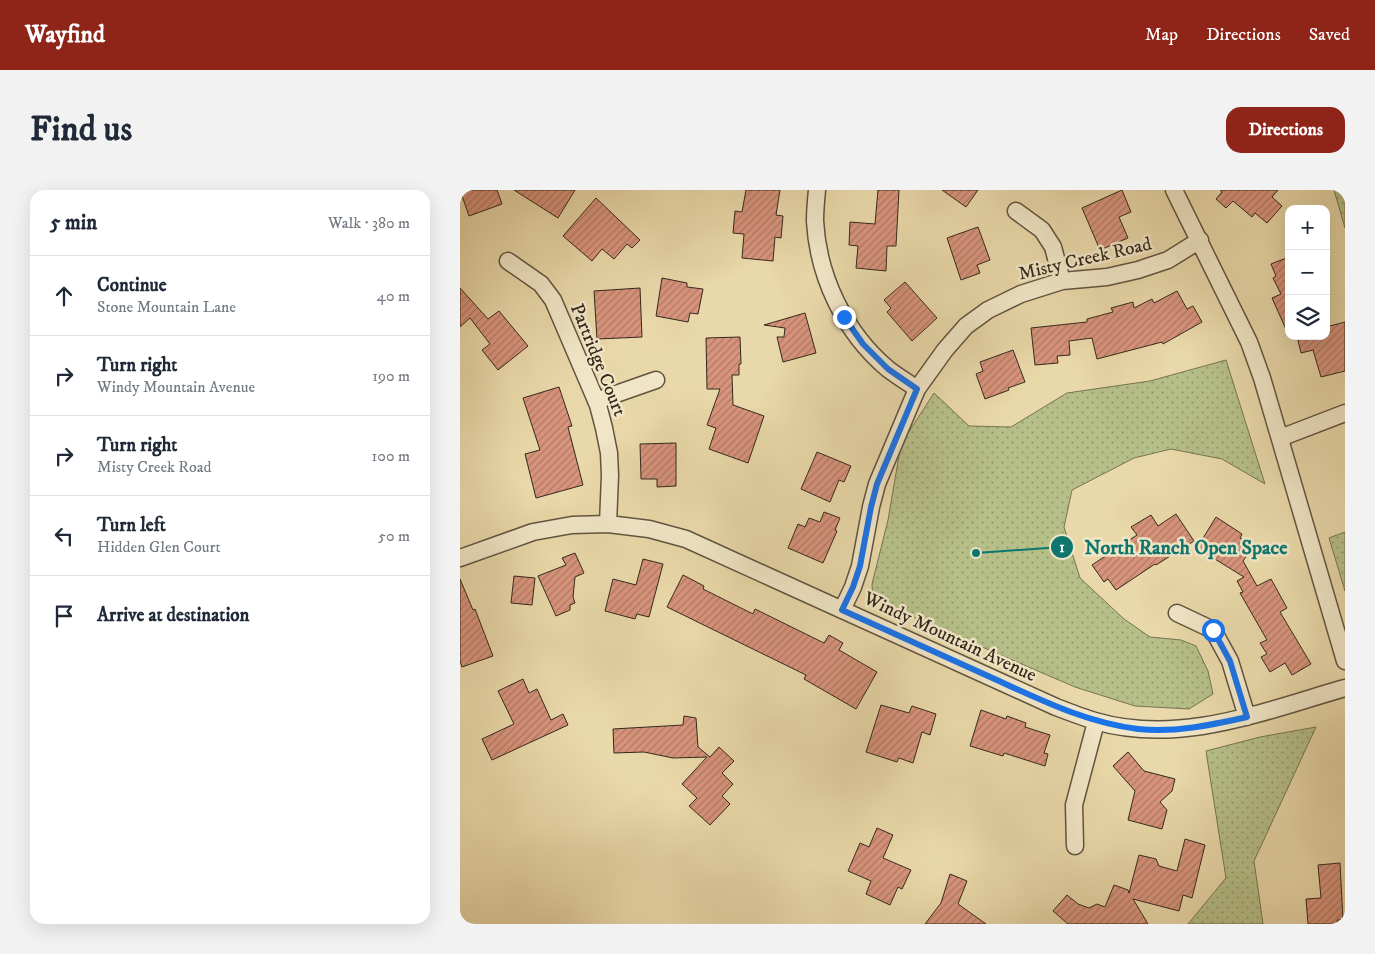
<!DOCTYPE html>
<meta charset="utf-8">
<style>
:root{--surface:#fff;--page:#f2f2f3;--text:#1f2937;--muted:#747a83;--line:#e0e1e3;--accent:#8f2418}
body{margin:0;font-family:"IM FELL DW Pica",serif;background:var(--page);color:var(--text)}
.controls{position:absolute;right:15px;top:15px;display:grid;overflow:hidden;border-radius:10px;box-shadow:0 5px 20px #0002}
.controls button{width:45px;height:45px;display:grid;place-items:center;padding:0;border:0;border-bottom:1px solid var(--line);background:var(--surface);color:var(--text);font:25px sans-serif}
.stop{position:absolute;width:15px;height:15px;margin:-11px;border:4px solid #1a73e8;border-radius:50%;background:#fff}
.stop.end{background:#1a73e8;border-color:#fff;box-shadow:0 1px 5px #0008}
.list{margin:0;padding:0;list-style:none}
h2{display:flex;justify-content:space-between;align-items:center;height:65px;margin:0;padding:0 20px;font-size:21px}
h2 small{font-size:16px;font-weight:400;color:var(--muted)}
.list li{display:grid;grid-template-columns:32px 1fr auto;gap:15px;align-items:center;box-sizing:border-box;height:80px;padding:0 20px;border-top:1px solid var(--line)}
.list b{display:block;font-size:19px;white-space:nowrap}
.list p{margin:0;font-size:16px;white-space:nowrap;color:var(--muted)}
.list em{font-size:16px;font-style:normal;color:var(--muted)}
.icon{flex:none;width:28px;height:28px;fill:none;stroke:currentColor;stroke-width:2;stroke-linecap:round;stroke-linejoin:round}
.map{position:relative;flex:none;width:885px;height:734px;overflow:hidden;border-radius:15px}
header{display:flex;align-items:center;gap:30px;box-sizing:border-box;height:70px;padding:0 25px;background:var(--accent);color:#fff}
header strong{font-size:24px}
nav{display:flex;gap:28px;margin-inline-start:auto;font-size:18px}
.intro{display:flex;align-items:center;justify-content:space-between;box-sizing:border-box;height:120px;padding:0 30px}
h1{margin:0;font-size:35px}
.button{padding:12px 22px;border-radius:15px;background:var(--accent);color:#fff;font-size:18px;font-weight:700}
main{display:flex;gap:30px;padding:0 30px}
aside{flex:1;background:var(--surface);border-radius:15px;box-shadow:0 5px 20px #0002}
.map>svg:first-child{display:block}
.grass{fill:url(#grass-dots);stroke:#757452}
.building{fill:url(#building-hatch);stroke:#34281c}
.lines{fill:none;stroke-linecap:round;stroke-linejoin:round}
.minor-casing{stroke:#61543f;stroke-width:19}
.minor{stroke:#f1e6c7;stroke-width:16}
.route{stroke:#1a73e8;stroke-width:6}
.labels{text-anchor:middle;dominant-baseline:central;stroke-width:5;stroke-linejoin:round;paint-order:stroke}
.street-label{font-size:19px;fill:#34281c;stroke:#f1e6c7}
.leader{fill:none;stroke:#0f766e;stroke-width:2}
.callout-dot{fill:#0f766e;stroke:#f1e6c7;stroke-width:2}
.mark-label{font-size:15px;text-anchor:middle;font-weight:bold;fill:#fff}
.callout-label{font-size:20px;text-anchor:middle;font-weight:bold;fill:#0f766e;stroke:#f1e6c7;stroke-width:5;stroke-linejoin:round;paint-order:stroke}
</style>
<header>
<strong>Wayfind</strong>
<nav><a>Map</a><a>Directions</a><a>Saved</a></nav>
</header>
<div class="intro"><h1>Find us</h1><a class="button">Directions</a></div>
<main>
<aside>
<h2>5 min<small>Walk · 380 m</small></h2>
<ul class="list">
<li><svg class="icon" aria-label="ahead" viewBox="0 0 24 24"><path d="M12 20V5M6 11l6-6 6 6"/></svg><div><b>Continue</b><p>Stone Mountain Lane</p></div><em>40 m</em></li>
<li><svg class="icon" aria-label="right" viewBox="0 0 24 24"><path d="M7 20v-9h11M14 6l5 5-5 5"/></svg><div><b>Turn right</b><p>Windy Mountain Avenue</p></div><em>190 m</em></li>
<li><svg class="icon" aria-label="right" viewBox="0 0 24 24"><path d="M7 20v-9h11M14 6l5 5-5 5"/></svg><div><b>Turn right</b><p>Misty Creek Road</p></div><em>100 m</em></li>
<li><svg class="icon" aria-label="left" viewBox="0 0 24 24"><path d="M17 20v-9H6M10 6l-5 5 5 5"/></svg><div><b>Turn left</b><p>Hidden Glen Court</p></div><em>50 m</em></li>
<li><svg class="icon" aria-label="arrive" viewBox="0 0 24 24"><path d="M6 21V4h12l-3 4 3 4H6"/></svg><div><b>Arrive at destination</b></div></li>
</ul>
</aside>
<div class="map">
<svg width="885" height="734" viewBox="0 0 885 734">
<defs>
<pattern id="grass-dots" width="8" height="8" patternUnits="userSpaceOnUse" patternTransform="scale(1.25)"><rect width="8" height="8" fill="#b6bf88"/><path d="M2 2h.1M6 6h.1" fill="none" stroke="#959b6e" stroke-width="1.8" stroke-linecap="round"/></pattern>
<pattern id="building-hatch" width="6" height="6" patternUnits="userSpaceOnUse" patternTransform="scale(1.25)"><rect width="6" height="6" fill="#d8947c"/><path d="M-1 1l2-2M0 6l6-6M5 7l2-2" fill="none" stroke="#b07965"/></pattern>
</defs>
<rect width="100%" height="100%" fill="#e9d8a9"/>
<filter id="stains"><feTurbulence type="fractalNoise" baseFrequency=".004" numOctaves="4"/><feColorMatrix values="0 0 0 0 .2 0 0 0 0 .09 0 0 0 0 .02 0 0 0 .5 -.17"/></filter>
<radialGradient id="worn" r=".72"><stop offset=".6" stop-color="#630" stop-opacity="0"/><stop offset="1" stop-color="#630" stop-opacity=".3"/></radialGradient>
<path class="grass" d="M874,0H885V38Z
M766,170L805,294L762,269L711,259L674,268L612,300L604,337L620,388L664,429L690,447L721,450L736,456L748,481L753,504L729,519L675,516L615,497L413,410L412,394L428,330L441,254L474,203L509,236L551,237L607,203L690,191Z
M885,342V401L869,348Z
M856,537L794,671L803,734H728L766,688L746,561L800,547Z"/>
<path class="building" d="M0,0H37L42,14L9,26Z
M54,0H115L98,28Z
M286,0H320L316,25L323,26L321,48L315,47L313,71L282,68L284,44L273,43L275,21L282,22Z
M418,0H439L436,56H427L426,81L396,78L398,56L389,55L390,32L415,34Z
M482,0H518L506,17Z
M662,0L671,22L659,27L668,48L640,60L622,18Z
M760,0H818L812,7L822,16L807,33L795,23L792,27L773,11L766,18L756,9L762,2Z
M136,8L180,50L172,58L167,54L154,69L142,59L132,71L103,46Z
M518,37L530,70L517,75L520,83L501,90L487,48Z
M829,67V146L812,108L821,104L813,88L816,86L811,74Z
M202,88L227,93V97L243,99L238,124L230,123L228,132L196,126Z
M445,92L477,128L452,151L427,122L431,118L424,110Z
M0,98L28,129L39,121L68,156L38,180L22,160L30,154L10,128L0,137Z
M180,98L182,147L137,149L134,101Z
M717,101L727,119L733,116L742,132L703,154L702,152L637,169L632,148L609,151L610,165L597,166L598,173L575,175L571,138L627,132V129L653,122L651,118L673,112L674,118L692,109L694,113Z
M345,123L356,163L323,172L317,147H324L325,138L304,135Z
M885,132V181L861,187L853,160L841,163L837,146H866V137Z
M280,147L281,174H279V185H272L273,215L304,226L288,273L249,259L256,238L247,235L260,199H247L246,148Z
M553,160L565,192L548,198L549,200L525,209L516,184L523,181L520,172Z
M99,197L112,236L108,237L123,295L76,308L65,264L80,260L63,208Z
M216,253V296L197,297V289H181L180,254Z
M357,262L391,276L384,292L379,290L370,312L341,299Z
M364,322L380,328L375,340L377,341L363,373L328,358L338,334L345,337L349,328L360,332Z
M716,324L734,351L696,375L695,374L656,400L648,389L644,392L632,375L677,345L671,337L691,325L698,336Z
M756,327L782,344L780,348L793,356L783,371L797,396L811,389L827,418L820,422L851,474L832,485L825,473L810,482L801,467L807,464L800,453L807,450L780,403L783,402L777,391L784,387L737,358Z
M115,363L124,383L115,387L113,407L115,413L110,415V420L96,426L78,386L106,375L102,368Z
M183,369L203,374L189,427L177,424L175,429L145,421L153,389L176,395Z
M223,385L244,396L243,399L293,424L295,419L364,453L369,445L383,453L379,460L417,482L396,519L344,489L346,485L207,417Z
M54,386L75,388L72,415L51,413Z
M0,389L13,420L15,419L33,466L2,477L0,471Z
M63,489L69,503L77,499L91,530L103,524L108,535L32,570L22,549L54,534L38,501Z
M421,515L449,523L452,516L476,524L470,545L462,542L453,573L439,568L437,572L406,562Z
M521,520L546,529L547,526L566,533L565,537L590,545L584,563L588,564L585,576L544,563L543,566L510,556Z
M224,526L236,528L238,557L250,567L259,557L274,571L262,583L273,594L262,606L270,614L250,635L229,616L237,608L222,594L247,567L213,568L184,562L154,563L153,539L223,535Z
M668,562L684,581L715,589L712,601L700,612L707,620L702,639L668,630L675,601L653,576Z
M417,638L433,645L423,668L451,680L442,699L438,697L430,715L406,704L411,691L388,681L400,653L409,657Z
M725,649L745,655L732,708L723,705L719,721L673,709L688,734H608L593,721L607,705L618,714L629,718L637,714L645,717L654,695L668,700L669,703L679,665L696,669L699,676L717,681Z
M880,673L883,730H877L878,734H848L846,709L861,708L858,675Z
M490,684L507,691L498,714L526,734H465L481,713Z"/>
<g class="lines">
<g class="minor-casing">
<path id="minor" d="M357,0C356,10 355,21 355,31C358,87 385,143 428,179C437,186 447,192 457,199
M714,0L789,152L802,188L885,471
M556,21L582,40L593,57L602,91
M48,71L81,94L93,110L138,215L144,238L149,263L150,285L148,334
M136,211L196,190
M820,248L885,223
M0,368L73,342L112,335L148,334L189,339L226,349L596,517C609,522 622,527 635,531C720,556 804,521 885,498
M382,420L393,397L400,376L411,317L417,294L457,199L485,160L506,136L528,120L561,104L602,91L647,87L678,80L708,70L740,50
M717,423L753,440L770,471L787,527
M615,656L614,615L636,532"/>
</g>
<use href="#minor" class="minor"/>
</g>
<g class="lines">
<path class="route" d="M384,127L403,154L428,179L457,199L417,294L411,317L400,376L393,397L382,420C430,442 479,464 528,486C577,508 623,532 678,539C715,543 751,535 787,527L770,471L753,440"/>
</g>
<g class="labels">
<g class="street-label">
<text transform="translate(625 69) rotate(-13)">Misty Creek Road</text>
<text transform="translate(138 170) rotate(68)">Partridge Court</text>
<text transform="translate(490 447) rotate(25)">Windy Mountain Avenue</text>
</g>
</g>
<path class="leader" d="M516 363L602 357"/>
<g class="callout-dot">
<circle cx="516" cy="363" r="5"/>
<circle cx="602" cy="357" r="12"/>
</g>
<g class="mark-label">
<text x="602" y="362">1</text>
</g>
<g class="callout-label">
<text x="726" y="364">North Ranch Open Space</text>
</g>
<rect width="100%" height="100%" filter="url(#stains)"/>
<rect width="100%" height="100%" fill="url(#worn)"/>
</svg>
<div class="controls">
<button>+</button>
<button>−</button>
<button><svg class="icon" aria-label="layers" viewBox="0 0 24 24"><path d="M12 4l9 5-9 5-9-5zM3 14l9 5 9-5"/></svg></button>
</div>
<div class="stop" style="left:753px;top:440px"></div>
<div class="stop end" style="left:384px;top:127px"></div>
</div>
</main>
